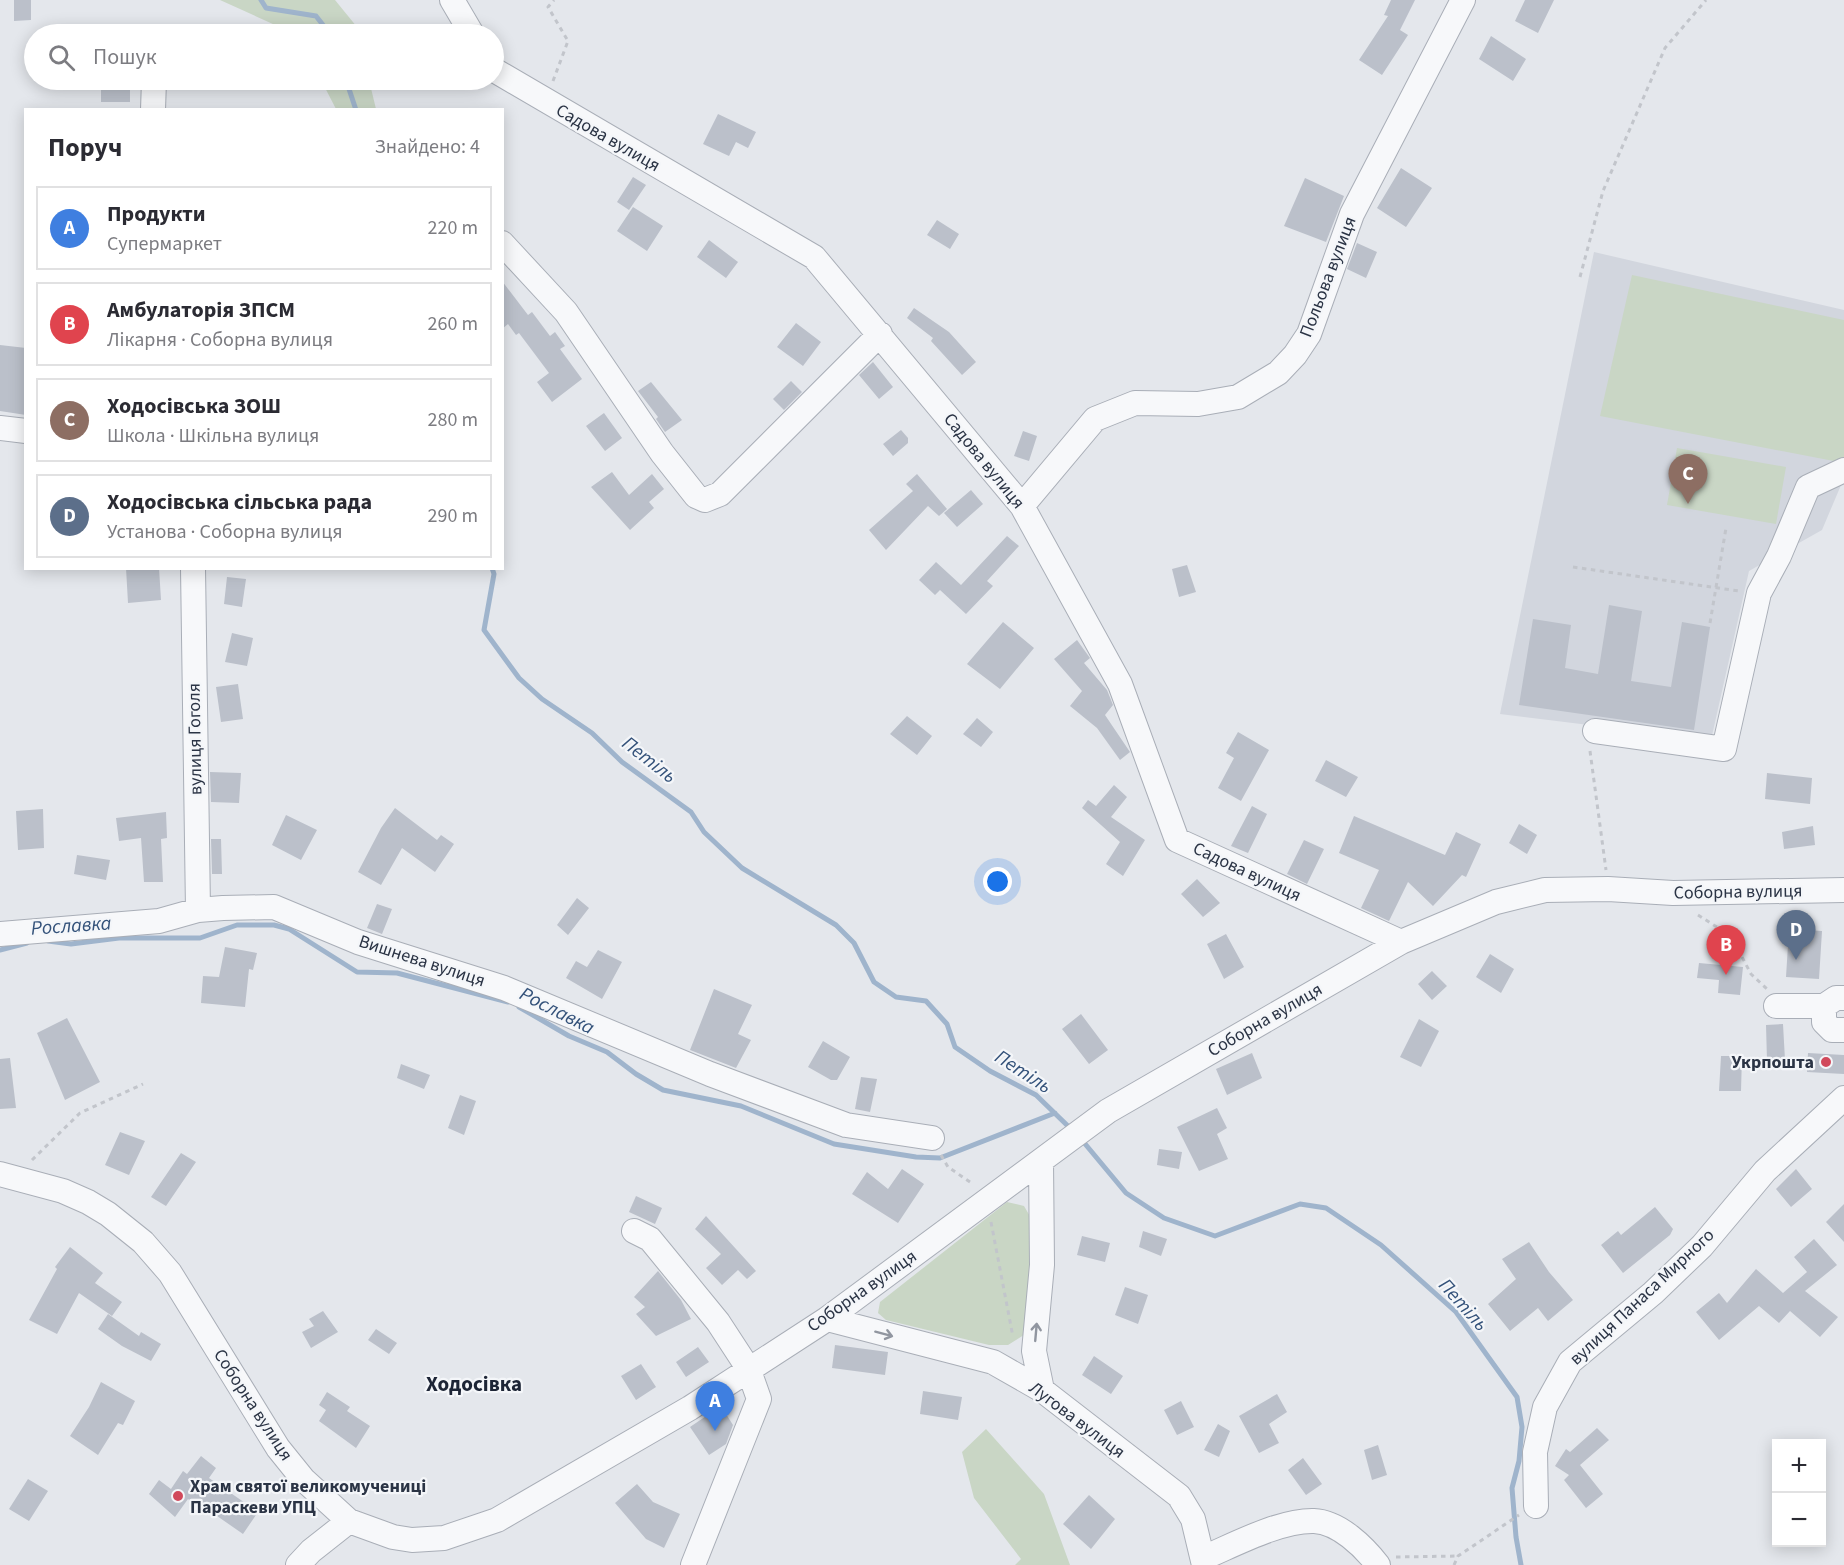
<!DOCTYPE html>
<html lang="uk">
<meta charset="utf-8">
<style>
:root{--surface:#fff;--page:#f7f7f7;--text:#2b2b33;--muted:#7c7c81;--line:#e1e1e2;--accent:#111827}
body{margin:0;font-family:"Source Sans 3",sans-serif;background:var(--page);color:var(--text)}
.controls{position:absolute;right:18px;bottom:18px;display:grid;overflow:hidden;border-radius:0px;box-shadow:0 3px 15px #0003}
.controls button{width:54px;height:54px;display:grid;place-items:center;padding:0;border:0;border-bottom:2px solid var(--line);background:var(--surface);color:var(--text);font:30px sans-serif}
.you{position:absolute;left:998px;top:882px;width:21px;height:21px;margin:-15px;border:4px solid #fff;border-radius:50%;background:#1a73e8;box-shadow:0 0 0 9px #1a73e833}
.badge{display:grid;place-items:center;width:39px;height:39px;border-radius:50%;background:var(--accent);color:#fff;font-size:20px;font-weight:700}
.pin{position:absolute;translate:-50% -50px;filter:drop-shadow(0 2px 3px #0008)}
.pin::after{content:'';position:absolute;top:32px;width:21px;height:18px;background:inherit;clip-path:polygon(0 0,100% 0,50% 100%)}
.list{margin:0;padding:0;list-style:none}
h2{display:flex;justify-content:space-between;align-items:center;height:78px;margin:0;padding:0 24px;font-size:26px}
h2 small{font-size:20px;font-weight:400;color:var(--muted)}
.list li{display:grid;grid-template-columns:39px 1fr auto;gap:18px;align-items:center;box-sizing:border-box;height:84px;margin:0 12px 12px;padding:0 12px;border:2px solid var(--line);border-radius:0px}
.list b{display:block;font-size:22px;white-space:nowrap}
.list p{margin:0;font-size:20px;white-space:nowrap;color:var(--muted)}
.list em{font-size:20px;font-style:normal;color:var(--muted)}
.icon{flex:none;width:33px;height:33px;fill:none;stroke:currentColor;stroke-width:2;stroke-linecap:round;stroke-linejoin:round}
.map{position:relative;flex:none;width:1844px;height:1565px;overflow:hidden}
.search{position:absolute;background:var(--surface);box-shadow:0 3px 15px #0003;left:24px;top:24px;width:480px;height:66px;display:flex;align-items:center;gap:15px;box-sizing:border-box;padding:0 21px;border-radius:33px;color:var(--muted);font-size:22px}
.panel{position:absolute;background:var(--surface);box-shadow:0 3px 15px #0003;left:24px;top:108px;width:480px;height:462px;border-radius:0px}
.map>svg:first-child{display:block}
.built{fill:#d2d6de}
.green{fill:#c9d6c5}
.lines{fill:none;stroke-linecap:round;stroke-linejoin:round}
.stream{stroke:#9fb4cc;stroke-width:5}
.building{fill:#bbc0ca}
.minor-casing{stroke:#a9aeb7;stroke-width:26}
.path{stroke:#c2c5cb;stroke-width:3;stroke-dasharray:4.5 4.5;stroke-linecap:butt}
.minor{stroke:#f7f8fa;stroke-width:24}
.oneway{stroke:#9196a0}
.poi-dot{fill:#d1495b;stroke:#f4f6f9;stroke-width:2}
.labels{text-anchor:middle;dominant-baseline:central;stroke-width:4.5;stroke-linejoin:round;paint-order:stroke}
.street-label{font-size:18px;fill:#2b3445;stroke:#f4f6f9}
.poi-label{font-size:18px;font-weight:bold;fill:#2b3445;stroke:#f4f6f9;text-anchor:end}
.water-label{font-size:20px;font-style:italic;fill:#34527a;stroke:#f4f6f9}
.quarter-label{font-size:21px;font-weight:bold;fill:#1d2536;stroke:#f4f6f9}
</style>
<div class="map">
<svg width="1844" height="1565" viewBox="0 0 1844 1565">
<rect width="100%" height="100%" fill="#e4e7ec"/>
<path class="built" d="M1594,252L1844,310V478L1822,530L1749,571L1711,740L1500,714Z"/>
<path class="green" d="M220,0H335L357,27L359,34H295Z
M321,80H369L376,109H336Z
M1632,275L1844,320V463L1600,416Z
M1677,448L1786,467L1776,524L1667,505Z
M1007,1202L1024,1206L1031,1218L1027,1333L1008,1345H989L886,1320L878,1313L880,1302Z
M986,1429L1044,1494L1070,1565H1015L1021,1559L974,1498L962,1452Z"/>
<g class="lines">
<path class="stream" d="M261,0L266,8L316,16L330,34
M346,80L356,110
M492,568L494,574L484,630L519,678L542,699L592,733L622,762L691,812L704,832L742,868L836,925L854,943L874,982L896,997L926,1001L947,1024L955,1047L990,1071L1036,1095L1072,1130
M48,941L71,944L119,938H200L237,925H274L289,929L357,972L397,973L508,1002
M0,950L27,943
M519,1007L569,1036L607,1052L636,1074L663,1090L741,1106L834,1144L916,1157L940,1158L1055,1113
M1081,1139L1126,1193L1164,1218L1215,1236L1300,1204L1326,1208L1381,1245L1456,1312L1517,1397L1522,1427L1519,1461L1512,1488L1516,1537L1521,1565"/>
</g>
<path class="building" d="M14,0H31V20L14,21Z
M1391,0H1415L1400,30L1408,35L1382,75L1359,60L1388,16L1384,15Z
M1525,0H1554L1538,33L1515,21Z
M1491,36L1526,59L1513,81L1479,59Z
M130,86V102H101V87Z
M718,114L756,132L748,148L736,142L729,156L703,144Z
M1401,168L1432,188L1406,227L1377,208Z
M633,177L646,185L629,210L617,202Z
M1305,178L1344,196L1326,242L1284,226Z
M633,207L663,226L647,251L617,231Z
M937,220L959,234L950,249L927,235Z
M709,240L738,262L726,278L697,257Z
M1357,243L1377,252L1366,278L1347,269Z
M502,281L528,315L532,312L550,336L555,332L565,346L560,349L582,379L552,402L537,382L549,373L519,333L516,335L508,324L502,329Z
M914,308L949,332L976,362L962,375L931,341L933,338L907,318Z
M796,323L821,342L803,366L777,347Z
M0,345L26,348V415L0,411Z
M873,362L893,387L879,399L859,375Z
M791,381L802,392L784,410L773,399Z
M651,382L682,420L665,432L656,419L658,417L638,391Z
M604,413L622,438L605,451L586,426Z
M901,430L908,438V443L893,456L883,444Z
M1023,431L1037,436L1029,461L1014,456Z
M612,472L629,495L652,474L664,489L649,502L654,508L630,530L591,487Z
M917,474L947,509L939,516L928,506L886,550L869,530L913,491L906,484Z
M971,490L983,504L957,527L944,513Z
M1007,536L1019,546L987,581L993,586L966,614L940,590L935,595L919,580L936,562L961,585Z
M1187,565L1196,592L1179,597L1172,569Z
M126,568H159L161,600L128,603Z
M227,577L246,579L242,607L224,604Z
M1609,605L1642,611L1631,681L1671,687L1682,622L1710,627L1694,730L1519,705L1533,619L1571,625L1565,668L1598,674Z
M1003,622L1034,648L1000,689L967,664Z
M232,633L253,638L247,666L225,662Z
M1077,640L1090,658L1084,663L1107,690L1113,705L1105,715L1130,752L1120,760L1097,728L1070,706L1082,691L1054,659Z
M238,684L243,719L221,722L216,687Z
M907,716L932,736L917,755L890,734Z
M977,718L993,732L981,747L963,734Z
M1238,732L1269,750L1241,801L1218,788L1234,758L1226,753Z
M1326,760L1358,777L1346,797L1315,781Z
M210,772L241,773L239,803L211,802Z
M1767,773L1812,778L1810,804L1765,799Z
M1114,785L1127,797L1111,817L1145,840L1123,876L1106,864L1120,842L1082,808L1088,800L1096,806Z
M1252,806L1267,814L1248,853L1231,846Z
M395,808L437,840L441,835L454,844L435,872L402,848L381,885L358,872L381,828Z
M43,809L44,848L18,850L16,811Z
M166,812L167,838L161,839L163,882H144L141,838L119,841L116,818Z
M286,815L317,830L301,860L272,845Z
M1354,816L1445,855L1456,832L1481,844L1466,877L1462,875L1433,906L1408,882L1389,921L1361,908L1379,870L1339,853Z
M1519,824L1537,835L1527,854L1509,843Z
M1813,826L1815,845L1784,849L1782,832Z
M211,839H221L222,874H212Z
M1304,840L1324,849L1307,884L1287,874Z
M77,855L110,860L106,880L74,874Z
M1197,879L1220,903L1203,917L1181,894Z
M577,898L589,908L568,935L557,925Z
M377,904L392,909L382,934L367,928Z
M1789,929L1822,931L1819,979L1786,977Z
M1226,934L1244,967L1224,979L1207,944Z
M225,947L257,953L253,970L249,969L245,1007L201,1003L203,976L219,977Z
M598,950L622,962L602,999L566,978L576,961L587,967Z
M1490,954L1514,969L1501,993L1476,977Z
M1699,963L1743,967L1740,995L1718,993L1719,980L1697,978Z
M1432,971L1447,986L1432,1000L1418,984Z
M714,989L752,1005L738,1034L751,1040L736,1068L690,1050Z
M1081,1014L1108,1050L1089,1064L1062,1029Z
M67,1018L100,1082L65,1100L37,1033Z
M1419,1019L1439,1031L1421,1067L1400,1057Z
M1783,1024L1785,1060L1767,1061L1766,1025Z
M823,1041L850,1057L837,1080H831L808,1067Z
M1252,1053L1262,1078L1227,1095L1216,1069Z
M1808,1053L1844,1055V1074L1807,1072Z
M1721,1056H1742L1741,1091H1719Z
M10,1058L16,1108L0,1109V1059Z
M401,1064L430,1075L424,1089L397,1078Z
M861,1077L877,1079L870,1112L855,1109Z
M460,1095L476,1101L464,1135L448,1128Z
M1217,1108L1227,1128L1217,1134L1228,1159L1199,1171L1177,1127Z
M120,1132L145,1141L129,1175L105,1165Z
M1159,1149L1182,1152L1179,1169L1157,1165Z
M181,1153L196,1162L166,1206L151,1197Z
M902,1169L924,1184L898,1223L852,1194L867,1172L888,1189Z
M1796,1169L1812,1189L1791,1207L1776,1189Z
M636,1196L662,1208L655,1224L629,1212Z
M1844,1204V1242L1826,1222Z
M1655,1207L1673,1229L1670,1235L1623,1273L1601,1245L1618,1231L1621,1235Z
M706,1216L756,1271L747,1279L738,1270L722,1285L706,1268L721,1254L695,1229Z
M1143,1231L1167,1239L1161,1256L1139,1247Z
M1082,1236L1110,1243L1105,1262L1077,1255Z
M1814,1239L1837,1265L1805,1291L1838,1317L1820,1337L1790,1311L1779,1323L1759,1306L1719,1340L1696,1312L1719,1293L1727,1303L1756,1269L1783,1293L1807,1272L1794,1257Z
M1529,1242L1549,1272L1573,1300L1548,1321L1538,1308L1510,1331L1488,1304L1516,1279L1502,1259Z
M70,1247L103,1273L95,1283L122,1302L112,1316L79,1293L57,1334L29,1320L57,1269L55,1267Z
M658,1271L681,1300L691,1319L656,1336L636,1314L645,1307L634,1297Z
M1125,1287L1148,1295L1138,1324L1115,1315Z
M323,1311L338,1332L311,1348L302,1332L314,1326L309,1319Z
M108,1314L139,1336L141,1332L161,1344L151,1361L122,1346L98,1329Z
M376,1329L397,1343L389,1354L368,1340Z
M835,1345L888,1352L885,1375L832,1368Z
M698,1347L709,1362L686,1377L676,1362Z
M1094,1356L1123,1376L1111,1394L1082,1375Z
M641,1364L656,1387L636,1400L621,1376Z
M101,1382L135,1401L123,1425L118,1423L98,1455L70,1436L89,1407Z
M923,1391L962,1397L958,1420L920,1414Z
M327,1392L350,1407L347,1411L370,1426L356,1448L319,1421L326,1410L319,1405Z
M1277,1394L1287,1412L1269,1424L1279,1443L1259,1453L1239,1416Z
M1181,1401L1194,1427L1177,1435L1164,1410Z
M721,1406L733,1425L726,1444L709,1455L690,1427Z
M1218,1424L1230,1431L1219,1457L1204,1450Z
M1597,1428L1609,1440L1580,1465L1603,1494L1586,1508L1564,1480L1569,1475L1555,1466L1566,1449L1570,1452Z
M1378,1445L1387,1475L1372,1480L1364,1450Z
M201,1456L216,1468L209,1478L258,1512L243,1534L194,1500L193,1503L188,1499L175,1517L149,1494L159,1480L171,1489L183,1471L187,1474Z
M1303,1458L1322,1484L1306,1495L1288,1470Z
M28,1479L48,1491L29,1521L9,1509Z
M637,1484L653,1502L680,1514L664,1548L646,1539L615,1503Z
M1089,1495L1115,1519L1091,1549L1063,1524Z"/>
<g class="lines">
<g class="minor-casing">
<path id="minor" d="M452,0L472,34
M494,70L814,257L1022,506L1120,684L1177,840L1401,942
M153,110L154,80
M502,243L566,312L662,453L696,496L705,500L720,494L880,334
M0,428L26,431
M1022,506L1095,419L1135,403L1198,404L1238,397L1278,373L1295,355L1309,334L1352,214L1463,0
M193,568L198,910
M1595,731L1724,749L1759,593L1779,556L1808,487L1844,470
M0,934L159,921L198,910L223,908L274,907L358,942L504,988L710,1074L846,1125L932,1138
M1844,998H1836L1824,1006V1022L1832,1030H1844
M1776,1006H1824
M1041,1162L1042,1265L1034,1351L1042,1390
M0,1174L63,1191L88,1202L108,1214L143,1242L170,1273L278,1448L303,1479L349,1521L393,1537L412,1540L444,1538L497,1520L690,1408L827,1319L1108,1111L1401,942L1496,902L1545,890L1608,889L1673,893L1844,890
M634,1231L650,1239L718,1322L748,1368L759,1399L693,1565
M827,1319L993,1362L1042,1390L1179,1496L1193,1519L1204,1565
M1536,1506L1535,1452L1545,1407L1570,1362L1653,1293L1702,1246L1765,1171L1844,1098
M1203,1558C1234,1545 1280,1520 1314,1521C1339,1522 1364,1547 1378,1565
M298,1565L311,1551L349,1521"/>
</g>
<path class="path" d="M553,81L568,41L548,7L554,0
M1580,277L1603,191L1665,48L1706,0
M1573,567L1739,591
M1710,623L1726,528
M1590,751L1606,870
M1698,915L1731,936L1751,974L1767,989
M941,1155L948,1167L973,1184
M32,1160L80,1113L143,1084
M991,1222L1013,1337
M1396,1557L1458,1556
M1454,1565L1458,1556L1519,1515"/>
<use href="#minor" class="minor"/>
</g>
<defs><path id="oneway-shaft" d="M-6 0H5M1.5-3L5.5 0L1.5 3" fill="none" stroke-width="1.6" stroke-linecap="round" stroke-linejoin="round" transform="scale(1.5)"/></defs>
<g class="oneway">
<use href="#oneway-shaft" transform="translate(1036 1332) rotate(-85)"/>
<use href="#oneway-shaft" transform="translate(884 1334) rotate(15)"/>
</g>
<g class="poi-dot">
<circle cx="1826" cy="1062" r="6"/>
<circle cx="178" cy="1496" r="6"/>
</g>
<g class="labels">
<g class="street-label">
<text transform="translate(608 138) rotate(30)">Садова вулиця</text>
<text transform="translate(1328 277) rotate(-69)">Польова вулиця</text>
<text transform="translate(984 461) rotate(51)">Садова вулиця</text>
<text transform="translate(195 739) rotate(-91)">вулиця Гоголя</text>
<text transform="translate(1247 872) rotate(25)">Садова вулиця</text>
<text transform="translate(1738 892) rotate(-1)">Соборна вулиця</text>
<text transform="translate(422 961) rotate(18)">Вишнева вулиця</text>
<text transform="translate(1265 1020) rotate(-30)">Соборна вулиця</text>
<text transform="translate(862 1291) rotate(-35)">Соборна вулиця</text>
<text transform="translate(1642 1297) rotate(-43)">вулиця Панаса Мирного</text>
<text transform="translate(253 1405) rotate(57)">Соборна вулиця</text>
<text transform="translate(1077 1420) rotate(37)">Лугова вулиця</text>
</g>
<g class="poi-label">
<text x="1814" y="1062">Укрпошта</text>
<text x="190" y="1486" text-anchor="start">Храм святої великомучениці<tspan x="190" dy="21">Параскеви УПЦ</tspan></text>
</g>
<g class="water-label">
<text transform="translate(649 760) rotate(38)">Петіль</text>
<text transform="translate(71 926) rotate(-4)">Рославка</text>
<text transform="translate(557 1011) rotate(27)">Рославка</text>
<text transform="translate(1023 1072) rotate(33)">Петіль</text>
<text transform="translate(1463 1305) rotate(48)">Петіль</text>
</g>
<g class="quarter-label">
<text x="474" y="1384">Ходосівка</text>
</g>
</g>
</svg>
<div class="controls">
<button>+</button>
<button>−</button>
</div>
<div class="you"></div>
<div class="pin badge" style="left:715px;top:1431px;background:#3f7fe0">A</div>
<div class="pin badge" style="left:1726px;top:975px;background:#e0444e">B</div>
<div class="pin badge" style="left:1688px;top:504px;background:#8d6e63">C</div>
<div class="pin badge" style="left:1796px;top:960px;background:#5c6f8a">D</div>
<div class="search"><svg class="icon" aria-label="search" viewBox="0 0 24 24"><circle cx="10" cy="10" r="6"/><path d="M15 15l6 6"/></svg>Пошук</div>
<section class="panel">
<h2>Поруч<small>Знайдено: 4</small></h2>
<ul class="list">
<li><span class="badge" style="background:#3f7fe0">A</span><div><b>Продукти</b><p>Супермаркет</p></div><em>220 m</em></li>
<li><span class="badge" style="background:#e0444e">B</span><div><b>Амбулаторія ЗПСМ</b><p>Лікарня · Соборна вулиця</p></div><em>260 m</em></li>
<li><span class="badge" style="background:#8d6e63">C</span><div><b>Ходосівська ЗОШ</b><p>Школа · Шкільна вулиця</p></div><em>280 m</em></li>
<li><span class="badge" style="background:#5c6f8a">D</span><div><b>Ходосівська сільська рада</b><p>Установа · Соборна вулиця</p></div><em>290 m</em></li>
</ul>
</section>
</div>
